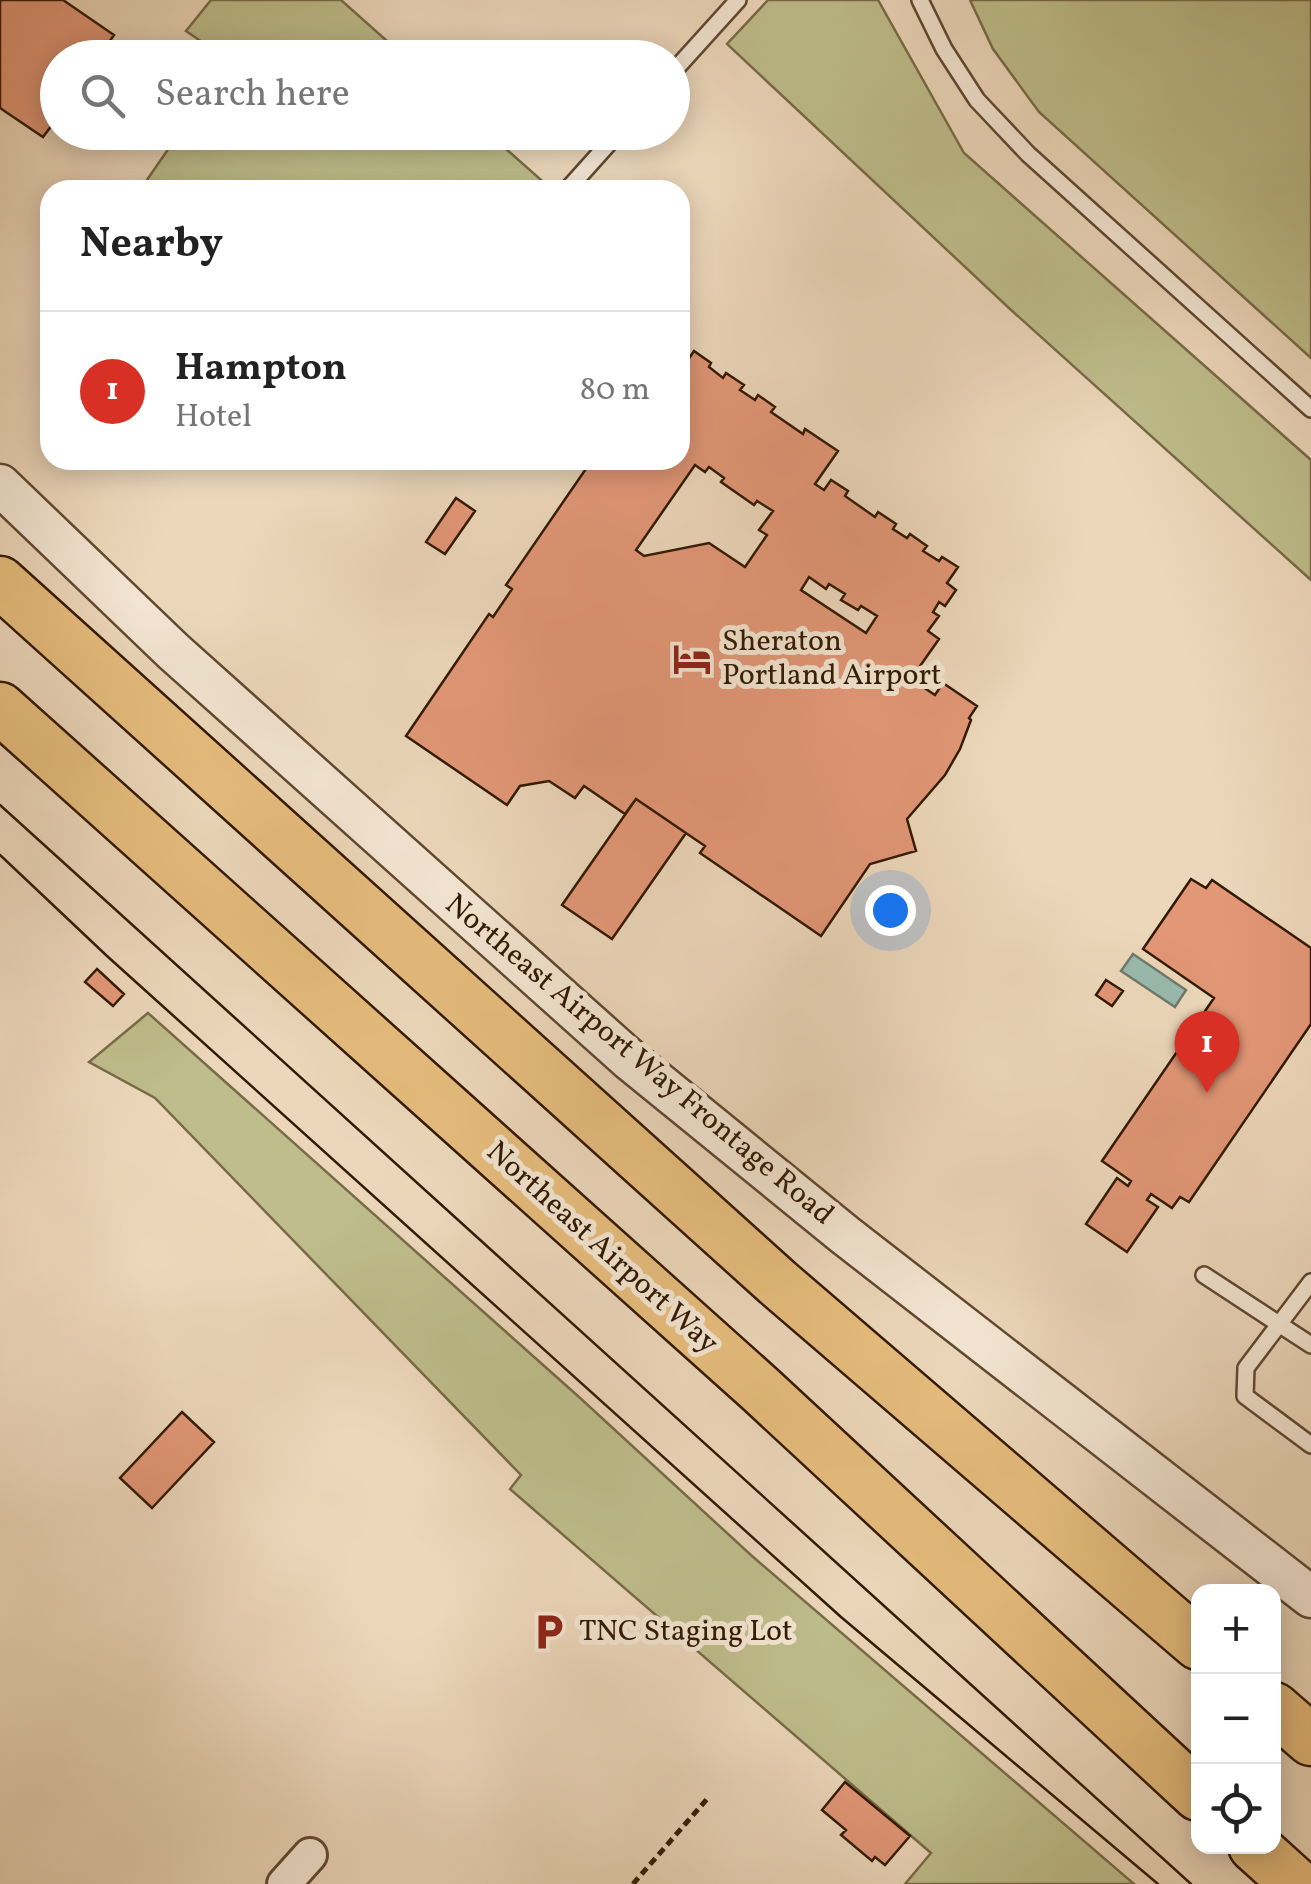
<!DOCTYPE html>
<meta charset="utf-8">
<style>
:root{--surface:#fff;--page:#f6f6f6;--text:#222;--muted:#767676;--line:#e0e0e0;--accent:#d93025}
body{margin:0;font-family:Vollkorn,serif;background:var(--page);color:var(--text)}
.controls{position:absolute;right:30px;bottom:30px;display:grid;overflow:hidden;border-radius:20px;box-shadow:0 5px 25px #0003}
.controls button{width:90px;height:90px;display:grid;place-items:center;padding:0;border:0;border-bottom:2px solid var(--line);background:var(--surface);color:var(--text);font:50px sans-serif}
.you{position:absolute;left:890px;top:910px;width:35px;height:35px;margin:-25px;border:8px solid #fff;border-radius:50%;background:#1a73e8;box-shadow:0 0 0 15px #1a73e833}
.badge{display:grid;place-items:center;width:65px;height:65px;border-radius:50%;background:var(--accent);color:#fff;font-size:32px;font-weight:700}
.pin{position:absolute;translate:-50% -82px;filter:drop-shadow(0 2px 5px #0008)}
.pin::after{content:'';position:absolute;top:52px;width:35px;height:30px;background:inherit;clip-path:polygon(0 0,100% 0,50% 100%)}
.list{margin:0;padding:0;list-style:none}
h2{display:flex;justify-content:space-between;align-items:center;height:130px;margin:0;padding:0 40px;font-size:42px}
h2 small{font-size:32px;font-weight:400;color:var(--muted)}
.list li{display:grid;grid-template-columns:65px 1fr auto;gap:30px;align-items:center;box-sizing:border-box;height:160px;padding:0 40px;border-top:2px solid var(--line)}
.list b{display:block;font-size:38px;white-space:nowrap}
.list p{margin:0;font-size:32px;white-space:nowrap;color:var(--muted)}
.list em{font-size:32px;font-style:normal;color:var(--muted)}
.icon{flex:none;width:55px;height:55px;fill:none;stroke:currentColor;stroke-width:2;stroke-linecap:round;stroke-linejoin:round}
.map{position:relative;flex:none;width:1311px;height:1884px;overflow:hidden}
.search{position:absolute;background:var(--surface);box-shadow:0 5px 25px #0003;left:40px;top:40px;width:650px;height:110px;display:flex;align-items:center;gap:25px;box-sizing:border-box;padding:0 35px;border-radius:55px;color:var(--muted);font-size:38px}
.panel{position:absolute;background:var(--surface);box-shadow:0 5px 25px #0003;left:40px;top:180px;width:650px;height:290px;border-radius:30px}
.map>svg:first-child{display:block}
.green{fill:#bebd8b;stroke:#786b47;stroke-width:2.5}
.water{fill:#99baae;stroke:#707a6a;stroke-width:2.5}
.building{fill:#e29777;stroke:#321903;stroke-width:2.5;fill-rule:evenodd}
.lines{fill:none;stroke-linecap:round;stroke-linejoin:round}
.service-casing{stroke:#604831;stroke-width:20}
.minor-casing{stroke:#604831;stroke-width:38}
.tertiary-casing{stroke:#604831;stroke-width:45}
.primary-casing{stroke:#321903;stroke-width:55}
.path{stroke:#321903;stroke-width:5;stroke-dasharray:8 5;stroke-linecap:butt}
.service{stroke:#f3e5d2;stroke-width:15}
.minor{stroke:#f3e5d2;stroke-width:32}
.tertiary{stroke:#f3e5d2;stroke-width:40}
.primary{stroke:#e6bc7d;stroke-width:50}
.tram{stroke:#321903;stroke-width:2.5}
.labels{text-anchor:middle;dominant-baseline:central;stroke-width:10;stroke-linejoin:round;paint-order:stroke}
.poi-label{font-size:30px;fill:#321903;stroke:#f3e5d2;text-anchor:start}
.street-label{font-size:30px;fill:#321903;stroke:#f3e5d2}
</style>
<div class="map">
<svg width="1311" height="1884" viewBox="0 0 1311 1884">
<rect width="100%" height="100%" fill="#ecd7ba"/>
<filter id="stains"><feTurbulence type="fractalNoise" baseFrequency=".002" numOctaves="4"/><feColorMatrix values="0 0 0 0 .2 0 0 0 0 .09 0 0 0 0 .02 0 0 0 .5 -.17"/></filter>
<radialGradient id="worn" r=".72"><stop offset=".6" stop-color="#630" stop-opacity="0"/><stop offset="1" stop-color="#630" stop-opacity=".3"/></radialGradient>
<path class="green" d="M211,0H341L405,57H224L186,31Z
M768,0H878L964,153L1311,460V580L1010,309L727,44Z
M970,0H1311V358L1039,112L993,49Z
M180,132L488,133L549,187L546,190H140Z
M148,1013L579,1397L752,1556L1134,1884H905L931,1853L510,1489L521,1475L155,1098L89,1062Z"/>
<path class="water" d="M1133,954L1186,990L1175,1007L1121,971Z"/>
<path class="building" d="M0,0H63L114,35L98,58H58V117L43,137L0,108Z
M694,351L711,363L709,367L723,378L726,373L744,385L740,390L755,400L758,395L775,407L771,412L803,434L805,429L838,451L815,484L824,490L831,480L848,491L845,496L875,517L878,512L896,524L893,529L907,538L910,534L927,546L923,551L939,561L942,557L958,567L947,583L956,590L945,606L939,602L933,612L939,616L928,631L939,639L911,679L935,695L943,683L977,706L969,718L971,720L960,749L945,775L907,819L916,851L870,864L821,936L700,853L705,846L636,799L625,814L584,786L575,798L549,781L520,786L507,805L406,736L489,614L493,617L512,589L506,585L592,460H680V365L683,367ZM695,465L705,472L709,467L724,478L721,482L754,505L757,501L773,511L759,530L767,535L745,567L709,543L644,556L636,550ZM809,577L826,589L829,584L845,594L841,600L858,610L861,606L877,616L866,633L801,590Z
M456,498L475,511L445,554L426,542Z
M636,799L686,833L612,939L562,905Z
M1191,879L1206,888L1212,880L1311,948V1024L1189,1202L1180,1197L1172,1208L1151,1194L1147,1200L1158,1207L1127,1252L1086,1224L1117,1178L1128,1186L1131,1181L1102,1161L1214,998L1143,949Z
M97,969L124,994L113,1006L85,982Z
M1106,980L1123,991L1112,1006L1096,995Z
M182,1412L214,1442L152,1508L120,1478Z
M845,1782L910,1836L885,1865L875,1857L872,1861L841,1835L846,1830L822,1810Z"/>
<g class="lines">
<g class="service-casing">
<path id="service" d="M920,0L944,49L977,100L1028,154L1311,409
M672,73L738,0
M567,190L619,132
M1204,1275L1311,1345
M1311,1282L1246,1368L1245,1396L1311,1445"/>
</g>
<g class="minor-casing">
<path id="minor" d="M284,1884L310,1855"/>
</g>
<g class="tertiary-casing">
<path id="tertiary" d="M0,485L173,651L630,1060L845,1235L1311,1597"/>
</g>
<g class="primary-casing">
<path id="primary" d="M0,582L778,1283L1198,1644
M0,708L760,1389L1198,1795
M1274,1708L1311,1740
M1254,1846L1296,1884"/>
</g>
<path class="path" d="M633,1884L707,1799"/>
<use href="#service" class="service"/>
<use href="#minor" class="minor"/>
<use href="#tertiary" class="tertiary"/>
<use href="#primary" class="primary"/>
<path class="tram" d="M0,805L1191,1884
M0,855L107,956L841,1617L1158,1884"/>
</g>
<defs>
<g id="hotel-bare" transform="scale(3)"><path d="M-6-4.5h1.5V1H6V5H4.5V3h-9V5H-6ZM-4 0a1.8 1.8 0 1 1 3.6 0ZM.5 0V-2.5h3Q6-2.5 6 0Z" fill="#8f2418" stroke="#f3e5d2" stroke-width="2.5" paint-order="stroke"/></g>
<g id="parking-bare" transform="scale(3)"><path d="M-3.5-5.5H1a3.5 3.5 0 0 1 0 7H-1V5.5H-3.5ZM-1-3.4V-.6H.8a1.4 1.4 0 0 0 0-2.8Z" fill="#8f2418" stroke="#f3e5d2" stroke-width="2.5" paint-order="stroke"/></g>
</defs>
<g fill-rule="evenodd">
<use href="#hotel-bare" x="692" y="659"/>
<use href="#parking-bare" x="549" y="1632"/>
</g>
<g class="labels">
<g class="poi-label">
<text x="722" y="642">Sheraton<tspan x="722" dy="34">Portland Airport</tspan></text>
<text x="579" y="1632">TNC Staging Lot</text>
</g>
<g class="street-label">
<text transform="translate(639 1060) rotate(40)">Northeast Airport Way Frontage Road</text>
<text transform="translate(602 1248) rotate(42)">Northeast Airport Way</text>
</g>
</g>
<rect width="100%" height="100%" filter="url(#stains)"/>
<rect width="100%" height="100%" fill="url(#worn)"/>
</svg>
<div class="controls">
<button>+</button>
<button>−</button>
<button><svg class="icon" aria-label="locate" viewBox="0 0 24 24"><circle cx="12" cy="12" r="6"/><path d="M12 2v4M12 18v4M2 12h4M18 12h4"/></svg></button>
</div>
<div class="you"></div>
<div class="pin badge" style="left:1207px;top:1093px">1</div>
<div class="search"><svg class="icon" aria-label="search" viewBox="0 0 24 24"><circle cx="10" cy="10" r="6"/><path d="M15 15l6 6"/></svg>Search here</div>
<section class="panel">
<h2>Nearby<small></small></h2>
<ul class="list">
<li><span class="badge">1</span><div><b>Hampton</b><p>Hotel</p></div><em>80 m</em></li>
</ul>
</section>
</div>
